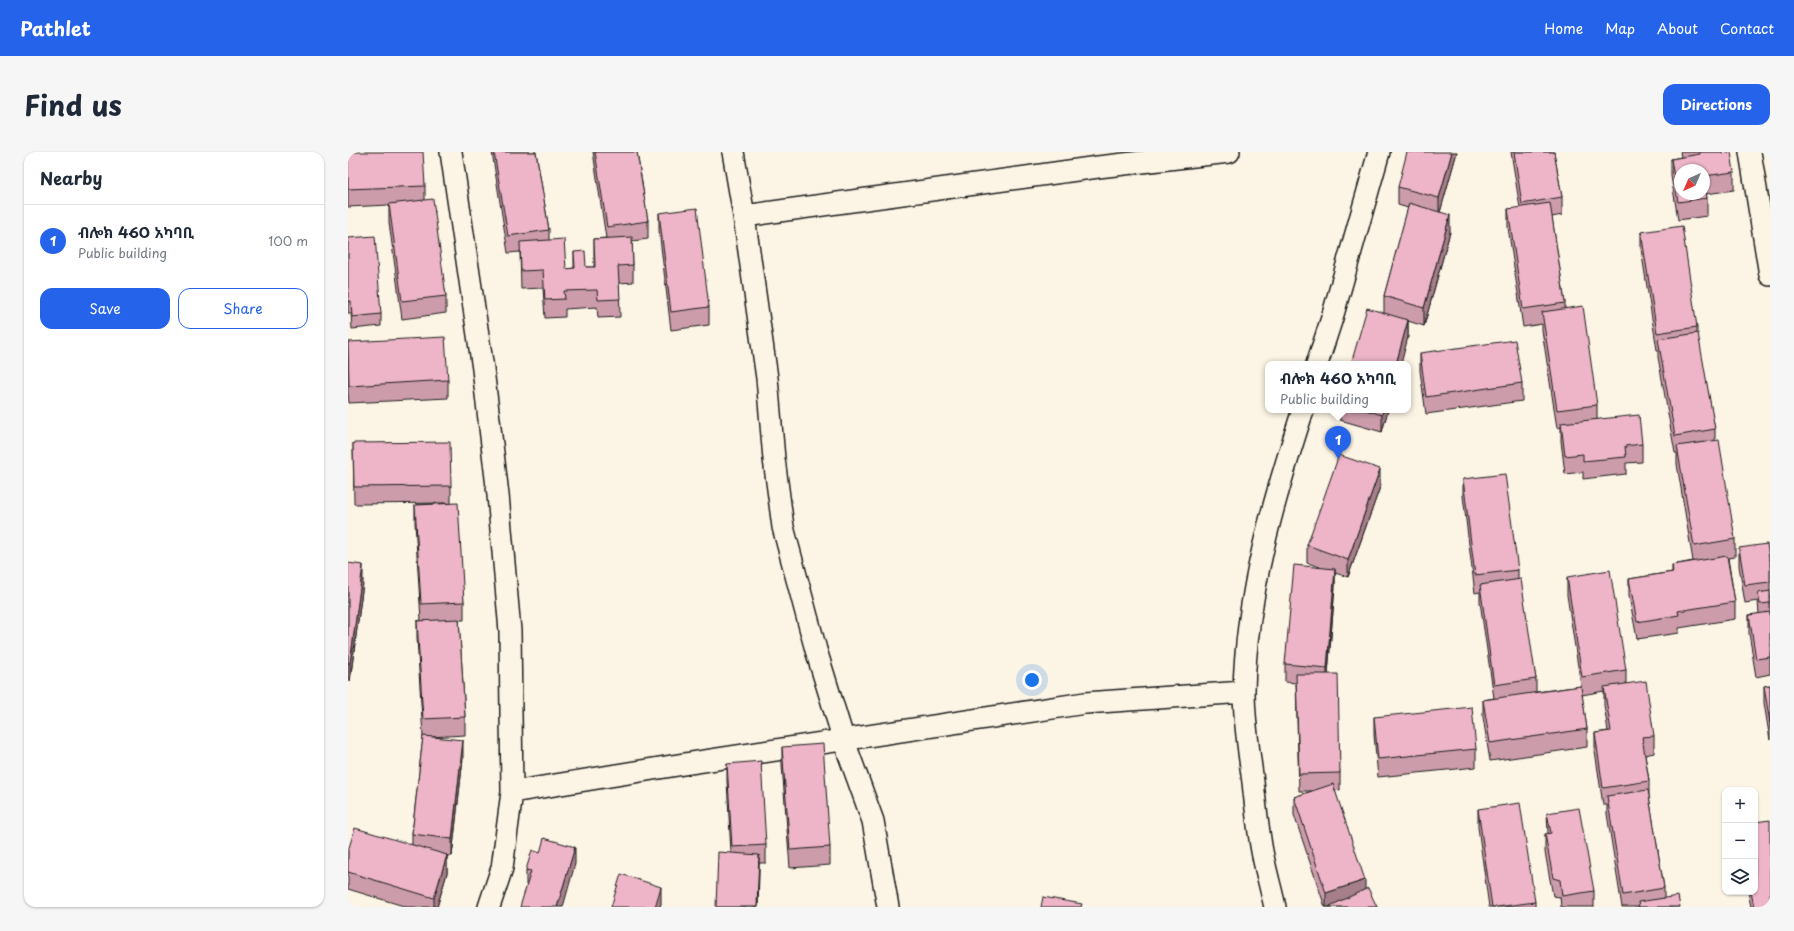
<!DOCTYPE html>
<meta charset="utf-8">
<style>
:root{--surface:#fff;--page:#f6f6f7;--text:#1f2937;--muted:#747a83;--line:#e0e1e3;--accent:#2563eb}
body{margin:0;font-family:"Playpen Sans","Noto Sans Ethiopic",sans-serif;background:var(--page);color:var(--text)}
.controls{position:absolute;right:12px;bottom:12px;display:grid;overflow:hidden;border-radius:8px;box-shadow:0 1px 3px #0004}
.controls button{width:36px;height:36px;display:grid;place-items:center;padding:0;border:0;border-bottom:1px solid var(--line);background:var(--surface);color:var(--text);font:20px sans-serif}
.compass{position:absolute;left:1326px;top:12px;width:36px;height:36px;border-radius:50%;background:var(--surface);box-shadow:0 1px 3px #0004;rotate:224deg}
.you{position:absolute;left:684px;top:528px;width:14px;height:14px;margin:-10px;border:3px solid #fff;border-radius:50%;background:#1a73e8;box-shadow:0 0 0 6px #1a73e833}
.badge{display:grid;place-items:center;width:26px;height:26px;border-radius:50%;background:var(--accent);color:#fff;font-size:13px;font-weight:700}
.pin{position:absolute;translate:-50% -33px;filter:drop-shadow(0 1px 2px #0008)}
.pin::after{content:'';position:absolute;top:21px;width:14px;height:12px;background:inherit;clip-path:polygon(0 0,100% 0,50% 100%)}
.popup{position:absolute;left:917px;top:209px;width:146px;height:52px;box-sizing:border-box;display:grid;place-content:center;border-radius:8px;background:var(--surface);filter:drop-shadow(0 1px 3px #0005);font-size:13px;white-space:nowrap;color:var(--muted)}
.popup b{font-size:15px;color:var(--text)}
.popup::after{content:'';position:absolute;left:50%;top:100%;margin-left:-8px;border:8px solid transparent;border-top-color:var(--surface)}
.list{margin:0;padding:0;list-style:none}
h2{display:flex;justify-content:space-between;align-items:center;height:52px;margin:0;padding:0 16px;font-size:17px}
h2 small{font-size:13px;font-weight:400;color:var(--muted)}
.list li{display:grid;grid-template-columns:26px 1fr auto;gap:12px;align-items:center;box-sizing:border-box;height:72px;padding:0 16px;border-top:1px solid var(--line)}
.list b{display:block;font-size:15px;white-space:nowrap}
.list p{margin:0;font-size:13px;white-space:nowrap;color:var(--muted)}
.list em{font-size:13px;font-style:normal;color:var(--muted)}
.actions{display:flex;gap:8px;padding:12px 16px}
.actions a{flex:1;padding:9px 0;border:1px solid var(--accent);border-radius:12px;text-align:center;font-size:14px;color:var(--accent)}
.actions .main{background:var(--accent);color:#fff}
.icon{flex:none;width:22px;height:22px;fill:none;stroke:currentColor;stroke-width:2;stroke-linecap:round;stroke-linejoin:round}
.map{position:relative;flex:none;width:1422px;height:755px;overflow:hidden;border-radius:12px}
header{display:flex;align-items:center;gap:24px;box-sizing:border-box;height:56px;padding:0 20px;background:var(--accent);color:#fff}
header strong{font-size:19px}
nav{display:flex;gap:22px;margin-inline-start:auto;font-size:14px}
.intro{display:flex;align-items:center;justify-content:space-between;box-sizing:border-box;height:96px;padding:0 24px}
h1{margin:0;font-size:28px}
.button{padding:10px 18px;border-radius:12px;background:var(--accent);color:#fff;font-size:14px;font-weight:700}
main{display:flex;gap:24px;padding:0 24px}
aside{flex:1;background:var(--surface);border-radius:12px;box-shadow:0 1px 3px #0004}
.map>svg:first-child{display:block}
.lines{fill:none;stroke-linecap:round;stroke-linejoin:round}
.street-casing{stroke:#1c1c1c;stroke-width:24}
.street{stroke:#fcf5e5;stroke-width:21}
.wall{fill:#cc9cab;stroke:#1c1c1c;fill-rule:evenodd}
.shaded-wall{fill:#a67f8b;stroke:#1c1c1c}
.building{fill:#edb5c7;stroke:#1c1c1c}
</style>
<header>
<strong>Pathlet</strong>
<nav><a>Home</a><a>Map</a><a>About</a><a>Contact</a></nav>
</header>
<div class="intro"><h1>Find us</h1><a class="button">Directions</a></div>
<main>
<aside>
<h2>Nearby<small></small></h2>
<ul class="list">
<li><span class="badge">1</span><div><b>ብሎክ 460 አካባቢ</b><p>Public building</p></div><em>100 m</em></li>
</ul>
<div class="actions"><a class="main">Save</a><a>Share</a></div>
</aside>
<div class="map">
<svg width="1422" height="755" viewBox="0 0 1422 755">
<rect width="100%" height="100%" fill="#fcf5e5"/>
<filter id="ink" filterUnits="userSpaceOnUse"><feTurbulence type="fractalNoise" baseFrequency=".025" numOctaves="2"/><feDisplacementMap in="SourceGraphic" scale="8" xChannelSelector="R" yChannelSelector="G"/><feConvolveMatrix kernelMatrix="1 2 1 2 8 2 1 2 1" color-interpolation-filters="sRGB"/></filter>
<g filter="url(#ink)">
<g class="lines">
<g class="street-casing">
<path id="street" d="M103,0L135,217L150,343L162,479L164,640L154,716L141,755
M385,0L396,64L419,226L426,307L435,375L468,498L496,589L525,669L540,755
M1402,0L1422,123
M396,64L750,15L881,0
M969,212L984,166L1031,0
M164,640L336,612L737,551L896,540
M927,755C922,732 915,710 912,687C909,668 907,649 905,630C901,600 896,570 896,539C898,442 925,350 955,258"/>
</g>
<use href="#street" class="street"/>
</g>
<path class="wall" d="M0,0L77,34V48L98,144V161L54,167L41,70V53L0,55Z
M144,0H188L201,78V88L218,117L226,116V100L238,115H246V87L258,86L245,0H289L300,69V87L284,89L285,113V130L271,131L272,165L250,166L249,155L217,157V165L197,166L195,136L173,137L172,100L160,101Z
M1109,0L1092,60L1102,80L1076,174L1060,169V185L1036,161V144L1060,56L1050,53V35Z
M1163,0H1206L1214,45V63L1204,65L1217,151V157L1249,253V267L1294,292V310L1278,311V322L1235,327V320L1217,322L1213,289V275L1209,276L1194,178V172L1175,175L1160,75V57L1172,56Z
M1332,0H1374V2L1386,20V38L1358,42L1359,46V64L1330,68L1323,24V7L1333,5ZM1332,18H1356V42Z
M311,61L361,155V173L323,178L311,78Z
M1293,80L1349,175V181L1367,277V288L1387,387V405L1380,406L1387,450V467L1331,476V481L1289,487L1281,444V427L1324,420V413L1345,409L1329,312V301H1327L1310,205V198H1309L1293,97Z
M0,86L33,162V174L4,177L3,161H0Z
M0,190L100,228V246L1,251L0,239Z
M1072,201L1174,231V249L1078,262L1072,219Z
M992,258H1040L1034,280L992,268Z
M5,291L103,334V351L116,450V468H111L117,565V583L82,585L115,606L104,704H99V721L89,755H59L0,737V699L64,693V682L75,585L69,486V469L73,468L67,371V353L100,351L6,352Z
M1115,327L1170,418V427L1188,527V540L1233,534L1219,443V425L1278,518V532L1306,584V601L1297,603L1301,629V644L1316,736V746L1332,755H1274L1259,662V653H1255L1247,599V581L1260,579L1256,553V539L1234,543L1239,577V595L1142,609L1135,565V548L1146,546L1132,450V440L1127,441L1115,344Z
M1032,335L1000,425L987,421V434L980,522L992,621V638L987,639L1017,737L1029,755H977L946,663V645L964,639H951L948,531L937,530V512L972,415L959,411V393Z
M1391,396L1422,407V522L1408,525L1401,481V463L1411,462L1410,449L1397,451L1391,414Z
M0,411L15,431L2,529L0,528Z
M1422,533V588L1416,551V534Z
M1026,565L1128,597V615L1030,625L1026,583Z
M434,595L482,695V713L442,716L434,613Z
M379,612L418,693V711H411L410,755H368L383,701L379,629Z
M1130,657L1187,750V755H1141L1130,675Z
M1199,661L1246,739V755H1213L1212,745L1205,744L1197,700V682H1200Z
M227,712L178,733V718Z
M1400,740H1407L1422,755H1403Z"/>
<path class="shaded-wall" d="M1104,0H1109L1091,64V46Z
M1102,63V80L1076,174V156Z
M1060,168V185L1053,212H1048Z
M1035,258H1040L1034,280V263Z
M1032,317V335L1000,425V408Z
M15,413V431L2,529V511Z
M987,417V434L979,534V516Z
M115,588V606L104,704V687Z
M227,695V712L215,755H209Z
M99,703V721L89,755H86V746Z
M411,703V720L410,755H409Z
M1017,728V746L982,754V755H978V741Z
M313,735V752L312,755H307Z"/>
<path class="building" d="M0,0H75L77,34L0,37Z
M146,0H188L201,78L160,84Z
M247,0H289L300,69L259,75Z
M1059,0H1104L1091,46L1050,35Z
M1166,0H1206L1214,45L1174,52Z
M1352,0H1374V2L1383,0L1386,20L1356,24V18H1332V42H1356V28L1359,46L1330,50L1323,7L1352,2Z
M85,47L98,144L54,149L41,52Z
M1061,51L1102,63L1076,156L1036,144Z
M1202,51L1217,151L1175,157L1160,57Z
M349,56L361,155L323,160L311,61Z
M1334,74L1349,175L1309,181L1293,80Z
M27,84L33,162L4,165L3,149H0V86Z
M284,85L285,113L270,114L272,147L250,148L249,138L216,139L217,147L197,148L195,118L173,119L172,90L216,87L218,117L227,116L226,100L237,99L238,115H247L246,87Z
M1235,154L1249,253L1209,258L1194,160Z
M1019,156L1060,168L1048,212H1003Z
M1350,181L1367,277L1327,284L1310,187Z
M97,185L100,228L1,234L0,190Z
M1167,188L1174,231L1078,245L1072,201Z
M1018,258H1035L1034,263Z
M1291,263L1294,292L1277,294L1278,305L1235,309V302L1217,304L1213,271Z
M1371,288L1387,387L1346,394L1329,294Z
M102,290L103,334L6,335L5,291Z
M991,303L1032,317L1000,408L959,393Z
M1157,322L1170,418L1127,423L1115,327Z
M110,351L116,450L73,452L67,353Z
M1419,392L1421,407H1422V430L1397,433L1391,396Z
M1379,404L1387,450L1330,459L1331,463L1289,470L1281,427L1325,420L1324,413Z
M0,411L15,413L2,511H0Z
M946,413L987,417L979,516L937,512Z
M1262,418L1278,518L1234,525L1219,425Z
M1173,427L1188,527L1146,533L1132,433Z
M1422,439V451L1412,452L1410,441Z
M1422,460V505L1408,507L1401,463Z
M111,467L117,565L75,567L69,469Z
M948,522H990L992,621L951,622Z
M1298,529L1306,584L1294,585L1301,629L1255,636L1247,581L1263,579L1256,535Z
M1422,533V571L1416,534Z
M1233,534L1239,577L1142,591L1135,548Z
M1124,555L1128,597L1030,607L1026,565Z
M75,584L115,588L104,687L64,682Z
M475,592L482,695L442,698L434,595Z
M413,609L418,693L384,695L379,612Z
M985,632L1017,728L978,741L946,645Z
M1300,638L1316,736L1275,743L1259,644Z
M1172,651L1187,750L1149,755H1144L1130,657Z
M1231,656L1246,739L1214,744L1212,728L1205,726L1197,682L1203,681L1199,661Z
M1422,668V755H1406L1403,740H1407V670Z
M7,676L99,703L86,746L0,720V699Z
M196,686L227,695L209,755H172L183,719L178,718L184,698L192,701Z
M370,700L411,703L409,755H368Z
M273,722L313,735L307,755H263Z
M1020,736L1029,755H982V754Z
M1330,744L1332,755H1291L1290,750Z
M695,745L734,752L733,755H693Z"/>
</g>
</svg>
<div class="controls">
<button>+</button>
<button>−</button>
<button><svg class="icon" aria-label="layers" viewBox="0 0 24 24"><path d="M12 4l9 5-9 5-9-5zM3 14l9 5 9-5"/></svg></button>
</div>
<svg class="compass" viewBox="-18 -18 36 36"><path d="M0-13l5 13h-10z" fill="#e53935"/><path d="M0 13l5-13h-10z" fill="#747a83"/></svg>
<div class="you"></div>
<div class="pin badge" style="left:990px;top:307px">1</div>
<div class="popup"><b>ብሎክ 460 አካባቢ</b>Public building</div>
</div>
</main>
